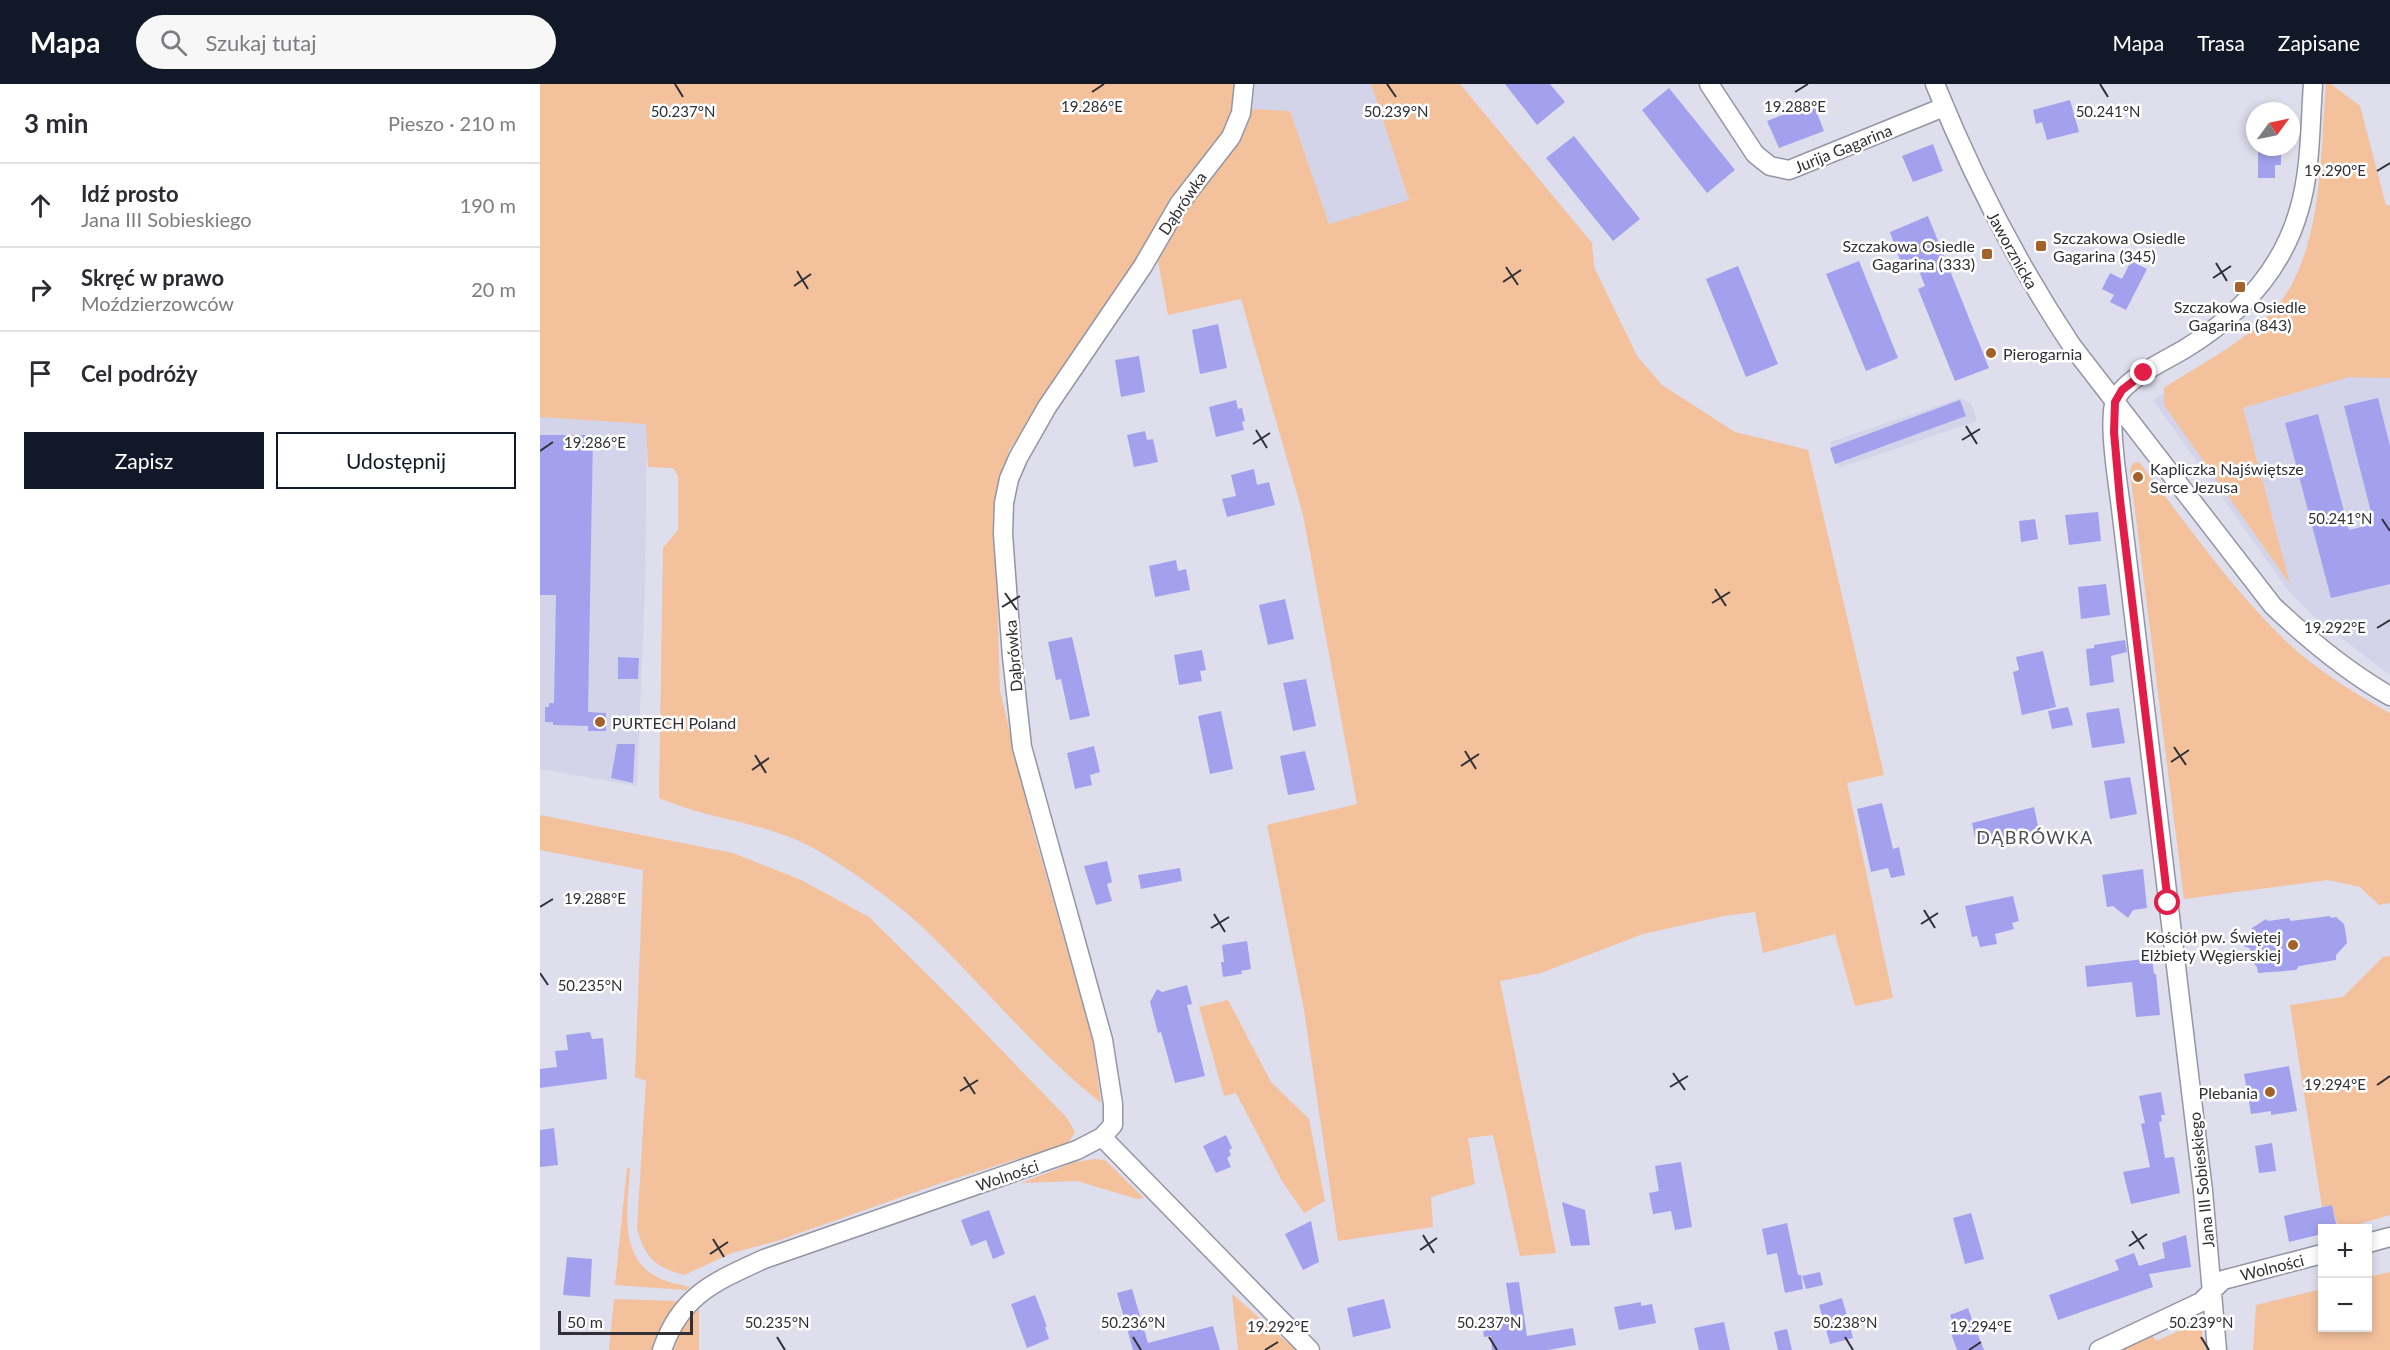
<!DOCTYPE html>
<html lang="pl">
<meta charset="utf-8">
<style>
:root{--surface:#fff;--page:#f7f7f7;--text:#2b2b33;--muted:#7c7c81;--line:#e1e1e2;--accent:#111827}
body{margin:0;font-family:Lato,sans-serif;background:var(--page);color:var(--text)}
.controls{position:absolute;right:18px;bottom:18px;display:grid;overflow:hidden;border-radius:0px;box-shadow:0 3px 9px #0003}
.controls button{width:54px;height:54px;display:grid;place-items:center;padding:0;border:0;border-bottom:2px solid var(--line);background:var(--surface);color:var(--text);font:30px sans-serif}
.compass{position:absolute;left:1706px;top:18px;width:54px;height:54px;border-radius:50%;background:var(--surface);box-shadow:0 3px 9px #0003;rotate:57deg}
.scale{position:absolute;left:18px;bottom:15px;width:135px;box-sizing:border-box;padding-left:6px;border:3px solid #303036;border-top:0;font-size:16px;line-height:21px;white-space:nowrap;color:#303036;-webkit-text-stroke:4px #fff;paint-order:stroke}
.stop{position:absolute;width:18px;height:18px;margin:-14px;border:4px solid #e11d48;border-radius:50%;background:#fff}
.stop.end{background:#e11d48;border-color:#fff;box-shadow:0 2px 6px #0008}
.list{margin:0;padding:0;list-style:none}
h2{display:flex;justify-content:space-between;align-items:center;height:78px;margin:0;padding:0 24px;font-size:26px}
h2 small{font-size:20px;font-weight:400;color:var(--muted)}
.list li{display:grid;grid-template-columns:39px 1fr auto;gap:18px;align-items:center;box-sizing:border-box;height:84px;padding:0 24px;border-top:2px solid var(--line)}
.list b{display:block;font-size:22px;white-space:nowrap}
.list p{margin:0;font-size:20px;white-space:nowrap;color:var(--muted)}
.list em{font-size:20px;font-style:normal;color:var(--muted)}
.actions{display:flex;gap:12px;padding:18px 24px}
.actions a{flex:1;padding:14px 0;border:2px solid var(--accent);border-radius:0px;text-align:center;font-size:21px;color:var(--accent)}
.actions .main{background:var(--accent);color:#fff}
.icon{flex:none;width:33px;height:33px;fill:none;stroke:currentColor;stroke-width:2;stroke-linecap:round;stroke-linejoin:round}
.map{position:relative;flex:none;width:1850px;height:1266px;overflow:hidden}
header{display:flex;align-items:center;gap:36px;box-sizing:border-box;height:84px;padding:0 30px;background:var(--accent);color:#fff}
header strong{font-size:28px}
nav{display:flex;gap:33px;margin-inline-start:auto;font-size:21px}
.search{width:420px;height:54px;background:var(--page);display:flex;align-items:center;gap:15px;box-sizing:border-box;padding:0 21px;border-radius:33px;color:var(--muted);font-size:22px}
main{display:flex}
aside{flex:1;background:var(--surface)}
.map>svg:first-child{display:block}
.built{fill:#d3d4ea}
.green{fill:#f3c19c}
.building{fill:#a3a1ee}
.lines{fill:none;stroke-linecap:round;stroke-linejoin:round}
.minor-casing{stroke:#9596a4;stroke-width:21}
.minor{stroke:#fff;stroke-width:18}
.route{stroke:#e11d48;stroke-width:8}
.ticks{fill:none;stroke:#303036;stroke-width:2}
.poi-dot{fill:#a2622a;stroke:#fff;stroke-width:2}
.labels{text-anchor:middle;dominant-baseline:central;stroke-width:5;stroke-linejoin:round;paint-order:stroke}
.street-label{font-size:16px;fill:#303036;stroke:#fff}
.poi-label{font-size:16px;fill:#303036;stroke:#fff;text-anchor:start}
.neighbourhood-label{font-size:18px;letter-spacing:1.5px;fill:#4c4c58;stroke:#fff}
.ticks-label{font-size:15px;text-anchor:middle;fill:#303036;stroke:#fff;stroke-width:5;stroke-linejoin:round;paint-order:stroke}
</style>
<header>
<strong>Mapa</strong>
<div class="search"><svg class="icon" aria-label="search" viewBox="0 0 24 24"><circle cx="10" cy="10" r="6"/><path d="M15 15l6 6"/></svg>Szukaj tutaj</div>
<nav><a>Mapa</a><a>Trasa</a><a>Zapisane</a></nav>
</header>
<main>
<aside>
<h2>3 min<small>Pieszo · 210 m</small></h2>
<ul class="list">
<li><svg class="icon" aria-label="ahead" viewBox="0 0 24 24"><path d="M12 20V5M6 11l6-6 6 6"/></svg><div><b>Idź prosto</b><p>Jana III Sobieskiego</p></div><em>190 m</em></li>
<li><svg class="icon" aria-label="right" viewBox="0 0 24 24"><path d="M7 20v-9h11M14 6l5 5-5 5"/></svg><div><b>Skręć w prawo</b><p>Moździerzowców</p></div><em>20 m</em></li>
<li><svg class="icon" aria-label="arrive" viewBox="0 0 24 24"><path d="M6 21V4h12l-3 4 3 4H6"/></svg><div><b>Cel podróży</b></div></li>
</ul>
<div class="actions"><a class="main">Zapisz</a><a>Udostępnij</a></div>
</aside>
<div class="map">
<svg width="1850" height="1266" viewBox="0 0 1850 1266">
<rect width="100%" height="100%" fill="#dedeed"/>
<path class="built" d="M712,0H831L869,116L789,140L750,27L711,25Z
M1800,191L1850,267V591L1775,534L1750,509L1613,316Z
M1421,314L1431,319L1437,337L1299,384L1290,358Z
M0,333L107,340L105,504L97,702L0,685Z"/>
<path class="green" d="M0,0H698L697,10L689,40L648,95L556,239L469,366L454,421L460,607L494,749L553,957L561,1019C494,966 441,898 379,840C348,812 311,786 275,765C227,738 169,736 119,714L123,464L138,446V392L133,384L108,383L106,340L0,333Z
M831,0H920L1052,159L1054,183L1097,272L1122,301L1195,348L1268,366L1344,691L1307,699L1353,914L1315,922L1295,850L1223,869L1215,828L1184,832L1103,850L1001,889L960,897L1016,1169L980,1172L953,1051L928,1054L935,1100L891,1113L893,1143L798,1157L764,926L727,741L817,720L763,431L701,215L628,231L618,177L635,139L704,49L711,25L750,27L789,140L869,116Z
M1786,0H1791L1820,22L1846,121H1850V294L1809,293L1703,324L1750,500L1624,321V304C1659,281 1699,261 1729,231C1784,177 1780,71 1786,0Z
M1599,378C1647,440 1691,505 1748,559C1778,587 1814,609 1850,629V819L1839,821L1820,803L1788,796L1644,815L1590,387L1593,379Z
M0,731L193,769L261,796L329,833L418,921L527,1034L535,1048L528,1059L401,1099L237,1157L192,1169L144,1191C115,1183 105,1174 97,1144L106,997L95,993L103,786L0,766Z
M1850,872V1131L1805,1144H1798L1792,1121L1782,1123L1750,921L1803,913L1843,873Z
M688,916L731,998L769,1035L785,1117L764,1129L742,1097L696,1009L684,1012L659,923Z
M555,1075L565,1076L604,1114L597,1115L537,1097L481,1099L535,1078Z
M87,1084H90C88,1121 77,1174 119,1194C128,1199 140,1200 150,1203L146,1206L75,1201Z
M1850,1188V1266H1713L1716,1221L1782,1205V1244H1828V1193Z
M692,1210L756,1266H698Z
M74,1215L137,1217L127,1233L113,1266H69Z
M159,1225V1266H133L140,1244Z
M1649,1238H1655L1662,1243V1255L1666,1256L1667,1266H1580L1612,1251L1616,1257L1646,1244Z"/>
<path class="building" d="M965,0H1010L1025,18L997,41Z
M1129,4L1195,86L1167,109L1102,26Z
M1530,16L1539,48L1507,56L1502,38L1496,40L1493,26Z
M1273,19L1284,47L1239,64L1227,37Z
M1034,52L1100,135L1073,157L1006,74Z
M1393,60L1403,87L1373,98L1362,72Z
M1718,63L1741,64V81H1735V94H1718Z
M1388,132L1449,284L1415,297L1378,205L1385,202L1374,174L1361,179L1350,148Z
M1319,177L1358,274L1326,287L1286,190Z
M1591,177L1607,185L1586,226L1570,218L1574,211L1562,205L1570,189L1582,195Z
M1198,182L1238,280L1206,293L1166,195Z
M678,240L687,284L660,290L652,246Z
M599,272L605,308L581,313L575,276Z
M1838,314L1850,362V500L1791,514L1745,339L1778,330L1809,446L1834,440L1804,322Z
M696,316L698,325L702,324L705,337L702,338L704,346L676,353L669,323Z
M1420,316L1426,332L1295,380L1290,364Z
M605,347L607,356L613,355L618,378L594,383L587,351Z
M0,351H53L48,628L66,629V647H48V642L13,641V638H5V623H9V619H14L16,511H0Z
M714,385L717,401L729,398L735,421L687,433L682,415L696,412L691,391Z
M1558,428L1561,457L1529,461L1525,431Z
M1495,435L1498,455L1481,458L1479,437Z
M636,476L638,487L646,485L650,506L615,513L609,482Z
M1566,500L1570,531L1541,535L1538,503Z
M745,515L754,555L728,561L719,521Z
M532,553L550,632L530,636L521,595L516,596L508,558Z
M1585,556L1587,568L1571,572L1574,598L1550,602L1546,565L1554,564V561Z
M662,566L666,586L660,587L662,597L639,601L634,571Z
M1503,567L1516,623L1482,631L1473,588L1479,586L1476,573Z
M78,573L99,574L98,595H78Z
M766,595L776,642L753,647L743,599Z
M1528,623L1533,641L1512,645L1508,627Z
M1579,624L1585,659L1552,664L1546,629Z
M681,627L693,685L670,690L658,632Z
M77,660H95L93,699L71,694Z
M554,662L560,688L550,691L552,701L535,705L527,669Z
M765,667L775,706L748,711L740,672Z
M1590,693L1597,730L1570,735L1564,697Z
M1342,719L1353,765L1359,763L1365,791L1351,794L1348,784L1331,788L1317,725Z
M1494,723L1500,751L1437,763L1432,739Z
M567,777L572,798L567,800L572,817L556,821L544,782Z
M640,784L642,797L601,805L598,791Z
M1603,785L1607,824L1593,826L1588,834L1573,822L1567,823L1562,791Z
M1473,812L1479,837L1472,839L1474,845L1455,850L1457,860L1440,863L1437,852L1432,853L1425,822Z
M1790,832L1791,834L1796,833L1804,840L1806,851L1807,859L1796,871V876L1759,882L1756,886L1718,889L1717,883L1705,870L1711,865L1704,862L1712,844L1726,835L1728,837L1749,834L1751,837Z
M707,857L711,885L701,887L702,890L683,893L681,878H684L682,861Z
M1612,874L1614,890H1616L1620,931L1596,933L1592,898L1547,903L1545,882Z
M647,901L652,920L647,921L665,992L635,999L621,948L618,949L610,918L617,905L622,908Z
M50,948L52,955L63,954L67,995L0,1004V985L17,983L15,967L28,966L26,951Z
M1749,982L1757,1027L1731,1031V1027L1711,1030L1704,990Z
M1621,1008L1625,1031H1621L1622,1037L1619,1038L1625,1074L1634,1073L1640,1109L1591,1120L1583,1088L1610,1083L1601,1040L1605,1039L1599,1012Z
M14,1044L18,1081L0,1083V1046Z
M686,1051L692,1064L689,1066L691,1071L687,1074L691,1083L676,1089L663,1062Z
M1732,1059L1736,1087L1719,1089L1715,1062Z
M1141,1078L1152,1143L1135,1146L1131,1127L1113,1130L1109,1109L1119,1107L1115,1082Z
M1022,1118L1045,1126L1050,1161L1031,1162Z
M1792,1121L1797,1144H1782V1150L1749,1158L1744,1132Z
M449,1126L465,1170L453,1175L446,1156L431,1162L421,1136Z
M1431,1129L1444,1175L1425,1180L1413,1134Z
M771,1137L779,1178L763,1186L745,1150Z
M1247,1139L1258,1191H1261L1263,1205L1245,1209L1237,1169L1227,1171L1222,1145Z
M1646,1151L1651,1183L1609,1190L1613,1203L1518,1236L1509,1211L1579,1186L1575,1176L1594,1169L1599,1182L1625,1174L1622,1159Z
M27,1173L52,1175L50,1213L23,1211Z
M1280,1188L1283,1201L1266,1205L1262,1192Z
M979,1198L987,1252L1033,1244L1036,1261L1008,1266H952L951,1252L944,1253L942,1236L971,1232L966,1199Z
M592,1205L608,1259L673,1242L680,1266H593L577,1209Z
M495,1211L507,1243H505L509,1255L487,1264L471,1220Z
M1302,1214L1313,1254L1290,1260L1279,1221Z
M844,1215L851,1244L813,1253L807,1224Z
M1101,1218V1222L1112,1220L1116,1239L1079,1246L1074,1223Z
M1428,1224L1434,1241L1444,1266H1417L1411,1249L1416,1247L1410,1231Z
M1184,1238L1190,1266H1159L1154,1244Z
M1247,1245L1252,1266H1238L1234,1248Z"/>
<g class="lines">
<g class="minor-casing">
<path id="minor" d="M1169,0L1215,70L1230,82L1249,86L1404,23
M1395,0C1433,94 1476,178 1532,262L1733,522C1769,556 1807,588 1850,612
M562,1053L770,1266
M1828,1159L1850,1153
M122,1266C141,1211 174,1198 224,1175L537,1066L562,1053L573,1041V1020L563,956L482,663L472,573L463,450L464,419L469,395L478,374L507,323L603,182L639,120L691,53L701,29L704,0
M1559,1266L1661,1218L1683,1196L1782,1170
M1677,1266L1663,1107L1580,416C1577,395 1568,335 1575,317C1583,296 1624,277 1643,266C1698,233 1741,189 1759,126C1771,86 1770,41 1773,0"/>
</g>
<use href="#minor" class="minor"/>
</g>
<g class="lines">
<path class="route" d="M1604,289L1582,306L1575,318L1574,348L1580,416L1628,819"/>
</g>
<path class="ticks" d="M135,0L143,13M847,0L856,13M1560,0L1568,13M552,8L564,0M1255,8L1268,0M1837,87L1850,79M1676,179L1687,197M966,183L978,201M257,187L268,205M1673,194L1691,182M963,198L981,186M254,202L271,190M1426,342L1437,360M716,346L727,364M1422,356L1440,345M713,360L730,349M0,367L13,358M1842,435L1850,447M1175,505L1186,522M465,509L477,526M1172,519L1190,508M462,523L480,512M1837,544L1850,536M1634,663L1646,681M925,667L936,685M215,671L226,689M1631,678L1649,666M921,682L939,670M212,686L229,674M0,823L13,815M1384,826L1395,844M674,830L685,848M1381,840L1398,829M671,844L689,833M0,889L8,901M1133,989L1145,1006M424,993L435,1010M1837,1001L1850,992M1130,1003L1148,992M420,1007L438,996M1592,1147L1604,1165M883,1151L894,1169M173,1155L184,1173M1589,1162L1607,1150M880,1166L897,1154M170,1170L188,1158M237,1253L245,1266M593,1253L601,1266M949,1253L957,1266M1305,1253L1313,1266M1661,1253L1669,1266M725,1266L738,1258M1429,1266L1441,1258"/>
<g class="poi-dot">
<rect x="1495" y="156" width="12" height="12" rx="3"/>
<rect x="1441" y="164" width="12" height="12" rx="3"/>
<rect x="1694" y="197" width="12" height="12" rx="3"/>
<circle cx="1451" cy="269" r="6"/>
<circle cx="1598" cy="393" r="6"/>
<circle cx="60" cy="638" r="6"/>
<circle cx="1753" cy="861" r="6"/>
<circle cx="1730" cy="1008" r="6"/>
</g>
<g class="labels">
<g class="street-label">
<text transform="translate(1303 64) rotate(-22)">Jurija Gagarina</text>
<text transform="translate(642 119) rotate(-56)">Dąbrówka</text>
<text transform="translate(1473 166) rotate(61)">Jaworznicka</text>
<text transform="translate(473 572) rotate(-95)">Dąbrówka</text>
<text transform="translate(467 1091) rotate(-19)">Wolności</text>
<text transform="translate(1661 1096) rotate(-96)">Jana III Sobieskiego</text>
<text transform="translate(1732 1183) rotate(-14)">Wolności</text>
</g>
<g class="poi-label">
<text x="1513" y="153">Szczakowa Osiedle<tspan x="1513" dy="18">Gagarina (345)</tspan></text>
<text x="1435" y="161" text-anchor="end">Szczakowa Osiedle<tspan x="1435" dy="18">Gagarina (333)</tspan></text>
<text x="1700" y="222" text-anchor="middle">Szczakowa Osiedle<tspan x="1700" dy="18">Gagarina (843)</tspan></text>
<text x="1463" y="269">Pierogarnia</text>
<text x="1610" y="384">Kapliczka Najświętsze<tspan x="1610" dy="18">Serce Jezusa</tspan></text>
<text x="72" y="638">PURTECH Poland</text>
<text x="1741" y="852" text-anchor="end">Kościół pw. Świętej<tspan x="1741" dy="18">Elżbiety Węgierskiej</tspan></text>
<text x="1718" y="1008" text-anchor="end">Plebania</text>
</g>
<g class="neighbourhood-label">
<text x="1495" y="753">DĄBRÓWKA</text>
</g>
</g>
<g class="ticks-label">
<text x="552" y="28">19.286°E</text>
<text x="1255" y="28">19.288°E</text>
<text x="856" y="33">50.239°N</text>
<text x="143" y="33">50.237°N</text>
<text x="1568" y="33">50.241°N</text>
<text x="1795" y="92">19.290°E</text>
<text x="55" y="364">19.286°E</text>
<text x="1800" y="440">50.241°N</text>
<text x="1795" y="549">19.292°E</text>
<text x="55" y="820">19.288°E</text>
<text x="50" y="907">50.235°N</text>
<text x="1795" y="1006">19.294°E</text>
<text x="237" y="1244">50.235°N</text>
<text x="593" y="1244">50.236°N</text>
<text x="949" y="1244">50.237°N</text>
<text x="1305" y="1244">50.238°N</text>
<text x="1661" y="1244">50.239°N</text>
<text x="738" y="1248">19.292°E</text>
<text x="1441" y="1248">19.294°E</text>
</g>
</svg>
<div class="controls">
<button>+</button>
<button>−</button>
</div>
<svg class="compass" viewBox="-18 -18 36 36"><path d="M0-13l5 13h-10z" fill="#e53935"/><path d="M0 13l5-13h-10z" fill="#7c7c81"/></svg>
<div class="scale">50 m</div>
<div class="stop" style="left:1628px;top:819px"></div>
<div class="stop end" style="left:1604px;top:289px"></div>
</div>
</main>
